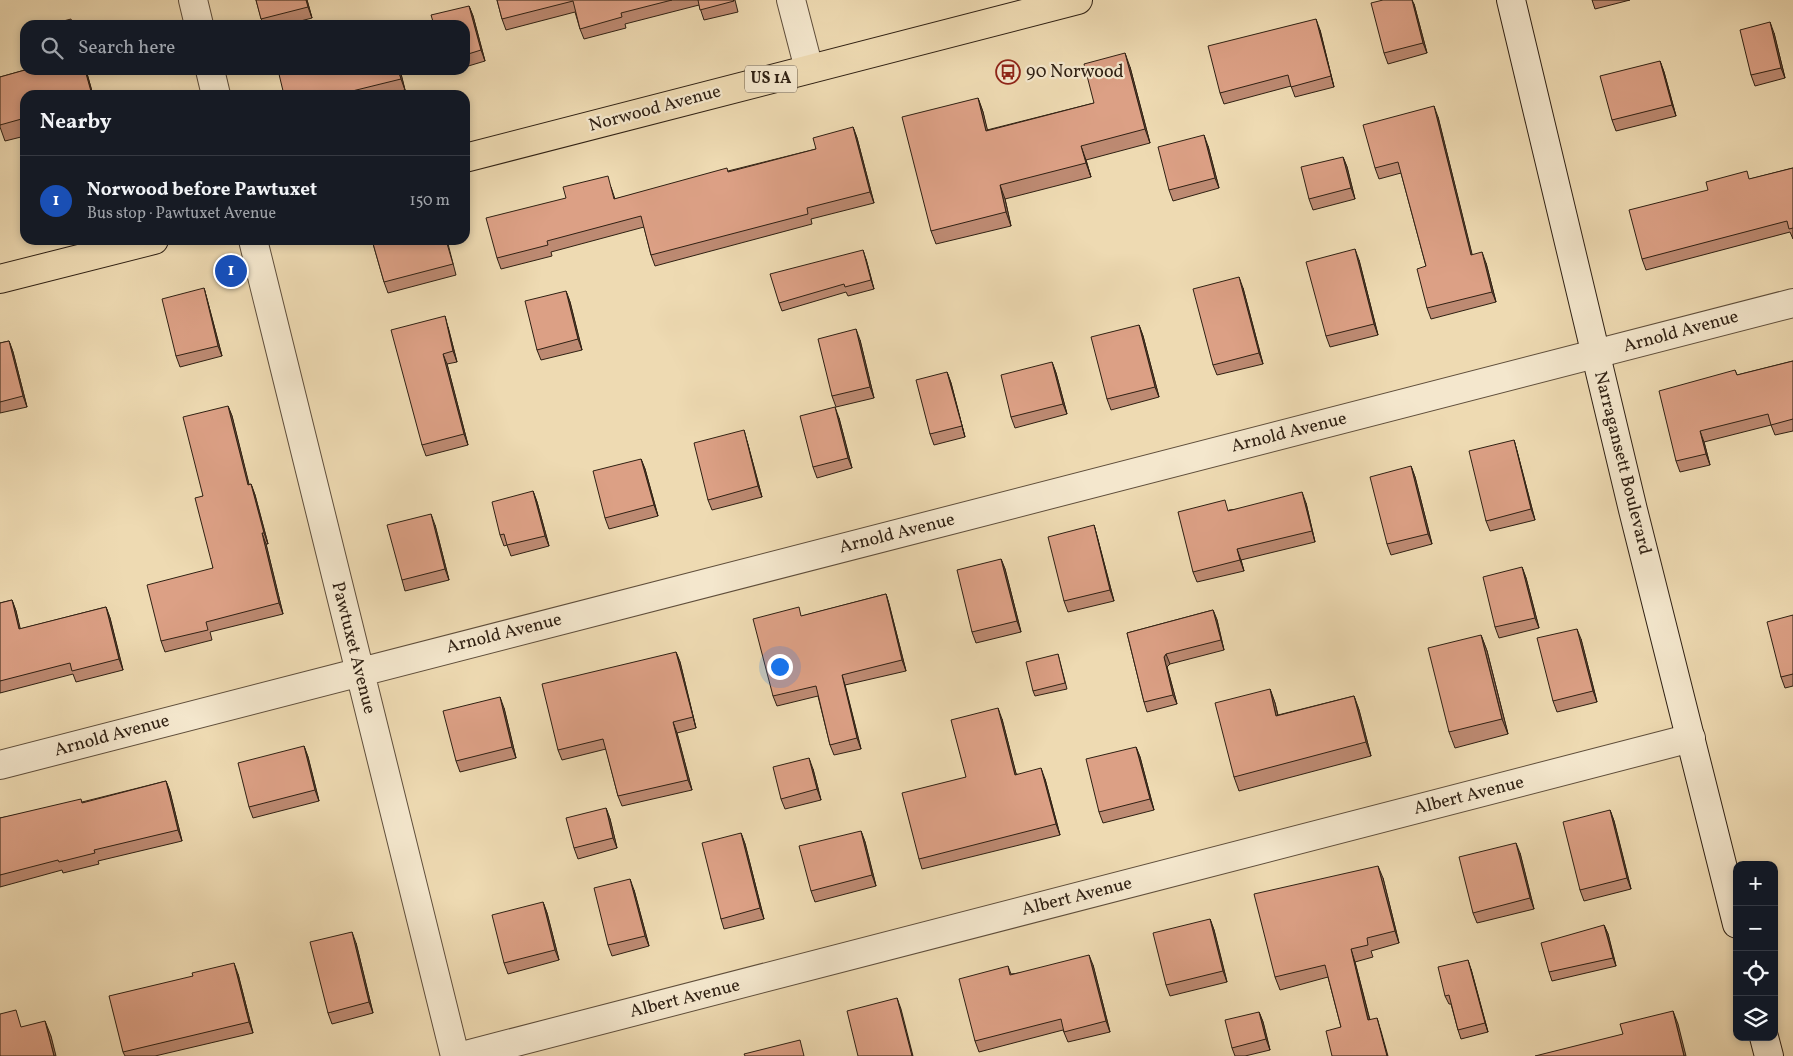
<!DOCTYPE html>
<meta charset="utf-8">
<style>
:root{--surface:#171b24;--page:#20242c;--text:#f1f3f6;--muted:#9ea1a6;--line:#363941;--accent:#8c9099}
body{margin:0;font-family:Vollkorn,serif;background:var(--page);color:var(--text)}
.controls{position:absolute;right:15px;bottom:15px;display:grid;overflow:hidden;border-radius:10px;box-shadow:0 2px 8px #0003}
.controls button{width:45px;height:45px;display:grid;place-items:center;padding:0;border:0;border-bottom:1px solid var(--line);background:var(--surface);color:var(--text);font:25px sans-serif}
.you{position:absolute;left:779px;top:666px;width:18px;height:18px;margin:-12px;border:4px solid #fff;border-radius:50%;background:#1a73e8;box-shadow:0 0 0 8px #1a73e833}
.badge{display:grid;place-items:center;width:32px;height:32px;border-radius:50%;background:var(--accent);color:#fff;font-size:16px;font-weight:700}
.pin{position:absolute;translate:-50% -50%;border:2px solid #fff;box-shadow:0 1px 5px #0006}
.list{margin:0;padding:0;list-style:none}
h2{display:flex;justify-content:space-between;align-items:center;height:65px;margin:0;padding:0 20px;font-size:21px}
h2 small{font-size:16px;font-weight:400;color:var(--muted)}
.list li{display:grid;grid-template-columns:32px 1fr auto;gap:15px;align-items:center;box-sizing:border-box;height:90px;padding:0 20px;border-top:1px solid var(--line)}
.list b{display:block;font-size:19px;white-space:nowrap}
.list p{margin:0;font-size:16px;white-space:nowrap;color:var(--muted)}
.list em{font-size:16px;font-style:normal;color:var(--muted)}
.icon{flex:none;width:28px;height:28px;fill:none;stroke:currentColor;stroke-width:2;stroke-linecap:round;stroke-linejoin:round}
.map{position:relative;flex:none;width:1793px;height:1056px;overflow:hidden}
.search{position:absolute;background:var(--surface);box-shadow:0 2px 8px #0003;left:20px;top:20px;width:450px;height:55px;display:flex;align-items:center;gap:12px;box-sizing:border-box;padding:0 18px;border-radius:15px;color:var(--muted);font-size:19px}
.panel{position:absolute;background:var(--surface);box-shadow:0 2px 8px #0003;left:20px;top:90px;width:450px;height:155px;border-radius:15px}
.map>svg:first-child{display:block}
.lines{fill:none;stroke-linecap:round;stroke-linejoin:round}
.street-casing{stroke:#5f4e3b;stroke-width:30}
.secondary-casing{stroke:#2f2013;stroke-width:30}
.primary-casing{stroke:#2f2013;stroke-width:30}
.street{stroke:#f4e7cd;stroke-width:28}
.secondary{stroke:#f4e7cd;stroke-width:28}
.primary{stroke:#eedab2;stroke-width:28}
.wall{fill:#bd8a72;stroke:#2f2013}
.shaded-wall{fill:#9a705d;stroke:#2f2013}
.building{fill:#dca085;stroke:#2f2013}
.labels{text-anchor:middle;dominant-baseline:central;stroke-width:4.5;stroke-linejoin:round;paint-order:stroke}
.shield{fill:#f4e7cd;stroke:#6a5c4b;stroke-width:1}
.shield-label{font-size:16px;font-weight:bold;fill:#2f2013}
.poi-label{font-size:18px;fill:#2f2013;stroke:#f4e7cd;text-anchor:start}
.street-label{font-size:18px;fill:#2f2013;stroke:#f4e7cd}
</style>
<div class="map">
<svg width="1793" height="1056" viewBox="0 0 1793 1056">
<rect width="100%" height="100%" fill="#eedab2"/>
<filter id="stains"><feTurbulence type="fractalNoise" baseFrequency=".004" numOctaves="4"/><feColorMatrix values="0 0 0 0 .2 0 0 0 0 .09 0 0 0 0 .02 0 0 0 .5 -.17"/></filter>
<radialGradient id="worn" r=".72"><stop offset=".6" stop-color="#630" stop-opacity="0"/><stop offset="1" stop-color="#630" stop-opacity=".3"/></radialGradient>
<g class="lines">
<g class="street-casing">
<path id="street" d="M193,0L199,25
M791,0L809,69
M210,70L216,95
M253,240L455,1056
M0,765L1793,303
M462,1056L1691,738"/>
</g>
<g class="secondary-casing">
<path id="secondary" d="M1511,0L1633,510L1737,924
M1764,1037L1769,1056"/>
</g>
<g class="primary-casing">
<path id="primary" d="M465,158L1078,0
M0,279L154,240"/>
</g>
<use href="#street" class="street"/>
<use href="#secondary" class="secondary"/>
<use href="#primary" class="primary"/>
</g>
<path class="wall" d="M256,0H307L312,18L285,25H263Z
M497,0H735L738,12L704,20L699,5L625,24L626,28L584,39L580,29L575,12L506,30L502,19Z
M1592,0H1630L1595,9Z
M1414,4L1427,53L1388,64L1384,53Z
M469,6L473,16L485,61L465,67V25Z
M1320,30L1334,87L1295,97L1291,86L1224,104L1220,93Z
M1774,33L1785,78L1755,86L1751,75Z
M1660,61L1664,72L1676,116L1616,131L1612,120Z
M1130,67L1150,143L1086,160L1091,177L1005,199L1011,226L936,244L931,231L978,98L983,112L987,130L1094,103Z
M25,70H86L93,95H25V136L5,141L0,127V77Z
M400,70L405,90L383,95H284Z
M1438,117L1472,255L1486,263L1496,302L1431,319L1427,308L1426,266L1401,173L1379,179L1375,168Z
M853,127L857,138L874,203L811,219L812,224L655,266L651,255L644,227L551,252L552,256L501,269L497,258L611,187L615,199L728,171L816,149Z
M1208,146L1219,188L1173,201L1169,190Z
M1343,157L1347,167L1355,199L1313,210L1309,199Z
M1793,168V239L1790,232L1646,270L1642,259L1750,179Z
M372,240H447L456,275L388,293L384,282Z
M866,259L874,289L848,296L846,292L782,311L779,303Z
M1359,260L1378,335L1330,347L1326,336Z
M204,288L207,299L222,356L180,367L176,356Z
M1243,288L1263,364L1217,375L1213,365Z
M566,291L570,302L582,350L541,360L537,350Z
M1139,325L1143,336L1159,397L1111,410L1107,399Z
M448,327L457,362L447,364L468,445L426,456L422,445Z
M860,340L874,398L836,407L832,396Z
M9,341L13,352L27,407L0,413V343Z
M1793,361V431L1775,435L1771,425L1704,442L1710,465L1680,472L1676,461L1735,370L1737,375Z
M1052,362L1056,373L1067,414L1015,428L1011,417Z
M947,372L951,383L965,437L934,445L930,434Z
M228,406L232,416L249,485L251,484L255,495L268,544H266L283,614L210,632L212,640L165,652L161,641L213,568L203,496Z
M839,418L852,468L817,478L813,467Z
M1514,440L1517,451L1535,520L1490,531L1486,521Z
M747,441L762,497L712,510L708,500Z
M641,459L645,469L658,516L609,529L605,518Z
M1411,466L1415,477L1432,544L1391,555L1387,544Z
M533,491L537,502L549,546L511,556L507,545L504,546L500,535Z
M1306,503L1315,542L1241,560L1244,571L1197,582L1193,572L1229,510Z
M435,525L449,580L405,591L402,580Z
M1094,525L1097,536L1114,601L1068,612L1064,601Z
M1001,559L1005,569L1021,632L976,643L972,632Z
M1522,567L1526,578L1539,628L1499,638L1495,627Z
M886,594L889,604L906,671L845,685L861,749L834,755L830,745L818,696L777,706L773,696L802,616Z
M12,600L16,611L20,629L106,607L110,618L123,670L76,682L73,674L0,693V603Z
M1213,610L1217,620L1224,650L1170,664L1167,667L1177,704L1147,712L1144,702L1127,633Z
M1793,615V686L1785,688L1781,677Z
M1481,635L1487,651L1508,734L1455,748L1449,732Z
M1581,639L1597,702L1557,712L1553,701Z
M676,652L680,662L696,728L677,733L692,790L622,806L618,796L606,749L562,760L558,750Z
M1058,654L1067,689L1035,696L1033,691Z
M1270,689L1275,703L1278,715L1354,696L1359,710L1371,756L1239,791L1234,777Z
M504,708L516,758L460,772L456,761Z
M1002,719L1016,774L1045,779L1060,835L922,869L919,859L966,777Z
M304,746L308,757L319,801L253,818L249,807Z
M1136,747L1140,757L1154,810L1103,823L1099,812Z
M813,769L821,800L785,809L781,799Z
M166,781L170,792L182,841L98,861L99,864L63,873L62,870L0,887V818L82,802Z
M606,808L610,819L617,848L578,859L574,848Z
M1610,810L1614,821L1631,889L1584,901L1580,890Z
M861,831L865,842L876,886L815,902L811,891Z
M741,833L745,844L764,919L724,929L721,919Z
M1520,853L1534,909L1477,923L1473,913Z
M1383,878L1399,943L1371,951L1373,957L1355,962L1370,1020L1381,1031L1341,1027L1328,977L1280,990L1275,977Z
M634,890L649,946L612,956L608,945Z
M543,902L547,913L559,960L508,974L504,963Z
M1210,919L1214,930L1227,982L1170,996L1166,985Z
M1604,925L1608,934L1616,966L1552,981L1549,972Z
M356,943L373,1013L332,1024L328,1013Z
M1093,965L1110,1032L1068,1042L1063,1030L979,1052L975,1041L1008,966L1011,974Z
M1471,969L1488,1032L1461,1039L1458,1030L1451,1004H1449L1445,996Z
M238,974L253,1033L155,1056H125L123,1052L193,976Z
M1259,1012L1263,1022L1270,1050L1245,1056H1235L1232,1048Z"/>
<path class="shaded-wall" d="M306,0H307L312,18L308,7Z
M1412,0L1414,4L1427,53L1423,43Z
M469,6L473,16L485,61L481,50Z
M1316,19L1320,30L1334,87L1331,76Z
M1770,22L1774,33L1785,78L1781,68Z
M1125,53L1130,67L1150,143L1145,129Z
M1660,61L1664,72L1676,116L1672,105Z
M85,70H86L93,95H92Z
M398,70H400L405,90L401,79Z
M978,98L983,112L991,144L986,131Z
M1434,106L1438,117L1475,266L1471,255Z
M853,127L857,138L874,203L870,192Z
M1204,135L1208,146L1219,188L1215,178Z
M1081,146L1086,160L1091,177L1086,163Z
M1343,157L1347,167L1355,199L1351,188Z
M1000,185L1005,199L1011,226L1006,212Z
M1355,249L1359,260L1378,335L1374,324Z
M863,250L866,259L874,289L871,280Z
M1482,252L1486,263L1496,302L1492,292Z
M1239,277L1243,288L1263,364L1259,353Z
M204,288L207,299L222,356L218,346Z
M566,291L570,302L582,350L578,339Z
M445,316L448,327L457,362L453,351Z
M1139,325L1143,336L1159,397L1155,387Z
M856,329L860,340L874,398L870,387Z
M9,341L13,352L27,407L23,396Z
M443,354L447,364L468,445L464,434Z
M1052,362L1056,373L1067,414L1063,404Z
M947,372L951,383L965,437L962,426Z
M228,406L232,416L252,496L248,485Z
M835,407L839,418L852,468L848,458Z
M744,430L747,441L762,497L758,486Z
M1700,431L1704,442L1710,465L1706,454Z
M1514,440L1517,451L1535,520L1531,509Z
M641,459L645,469L658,516L654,505Z
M1411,466L1415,477L1432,544L1428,534Z
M251,484L255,495L268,544L264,533Z
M533,491L537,502L549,546L545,536Z
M1302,492L1306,503L1315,542L1312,531Z
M431,514L435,525L449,580L445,569Z
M1094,525L1097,536L1114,601L1110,590Z
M262,533L266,544L283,614L279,603Z
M1237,549L1241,560L1244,571L1240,560Z
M1001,559L1005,569L1021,632L1017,621Z
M1522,567L1526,578L1539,628L1535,618Z
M886,594L889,604L906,671L902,660Z
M12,600L16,611L23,640L19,629Z
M106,607L110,618L123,670L119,659Z
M1213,610L1217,620L1224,650L1221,640Z
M1577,629L1581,639L1597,702L1593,691Z
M1481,635L1487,651L1508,734L1502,719Z
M676,652L680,662L696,728L693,717Z
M1166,654L1170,664L1167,667L1177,704L1173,695L1164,657Z
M842,675L845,685L861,749L857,738Z
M1270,689L1275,703L1281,730L1276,716Z
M1354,696L1359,710L1371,756L1366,742Z
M500,697L504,708L516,758L512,747Z
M998,708L1002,719L1019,785L1015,775Z
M673,722L677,733L692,790L688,780Z
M304,746L308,757L319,801L315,790Z
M1136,747L1140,757L1154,810L1150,799Z
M809,758L813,769L821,800L817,789Z
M1041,768L1045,779L1060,835L1056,824Z
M166,781L170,792L182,841L178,830Z
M606,808L610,819L617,848L613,838Z
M1610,810L1614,821L1631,889L1627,878Z
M861,831L865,842L876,886L872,875Z
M741,833L745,844L764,919L760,908Z
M1516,843L1520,853L1534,909L1530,898Z
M1378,866L1383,878L1399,943L1395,931Z
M630,879L634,890L649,946L645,936Z
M543,902L547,913L559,960L555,950Z
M1210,919L1214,930L1227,982L1223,971Z
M1604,925L1608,934L1616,966L1613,958Z
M352,932L356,943L373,1013L369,1002Z
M1351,949L1355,962L1373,1033L1368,1020Z
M1089,955L1093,965L1110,1032L1106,1021Z
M1468,960L1471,969L1488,1032L1485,1023Z
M234,963L238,974L253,1033L249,1022Z
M897,998L901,1009L913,1056H912Z
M1673,1011L1678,1024L1686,1056H1684Z
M1259,1012L1263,1022L1270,1050L1266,1039Z
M1377,1018L1381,1031L1388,1056H1387Z
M45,1021L51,1036L56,1056H54Z"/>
<path class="building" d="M256,0H306L308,7L261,19Z
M497,0H672L621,13L622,17L580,29L573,1L502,19Z
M698,0H733L734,1L700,10Z
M1383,0H1412L1423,43L1384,53L1371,3Z
M469,6L481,50L465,55V25H434L431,15Z
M71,19L73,25H48Z
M1316,19L1331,76L1291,87L1288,75L1220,93L1208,46Z
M1770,22L1781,68L1751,75L1740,30Z
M1125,53L1145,129L1081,146L1086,163L1000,185L1006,212L931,231L902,117L978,98L986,131L1094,103L1084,64Z
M1660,61L1672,105L1612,120L1600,76Z
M25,70H85L92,95H25V118L0,125V77Z
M278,70H398L401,79L336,95H284Z
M1434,106L1471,255L1482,252L1492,292L1427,308L1417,269L1426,266L1398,162L1375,168L1363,125Z
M853,127L870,192L807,208L808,214L651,255L641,216L547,241L548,245L497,258L486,218L566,198L563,187L608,176L614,199L727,168L728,172L816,149L813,138Z
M1204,135L1215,178L1169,190L1158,147Z
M1343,157L1351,188L1309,199L1301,167Z
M1793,168V228L1789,229L1787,221L1642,259L1629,210L1708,190L1706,182L1747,171L1749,179Z
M372,240H446L453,264L384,282Z
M1355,249L1374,324L1326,336L1306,262Z
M863,250L871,280L845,287L844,284L779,303L770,274Z
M1239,277L1259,353L1213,365L1193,289Z
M204,288L218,346L176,356L162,299Z
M566,291L578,339L537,350L525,301Z
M445,316L453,351L443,354L464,434L422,445L391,330Z
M1139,325L1155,387L1107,399L1091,337Z
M856,329L870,387L832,396L818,339Z
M9,341L23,396L0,402V343Z
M1793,361V419L1771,425L1768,414L1700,431L1706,454L1676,461L1659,391L1735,370L1737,375Z
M1052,362L1063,404L1011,417L1001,375Z
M947,372L962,426L930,434L916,380Z
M228,406L248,485L251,484L264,533H262L279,603L206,622L208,630L161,641L147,585L213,568L195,498L203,496L183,417Z
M835,407L848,458L813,467L800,416Z
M744,430L758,486L708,500L694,443Z
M1514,440L1531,509L1486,521L1469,451Z
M641,459L654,505L605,518L593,471Z
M1411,466L1428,534L1387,544L1370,477Z
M533,491L545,536L507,545L504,534L500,535L492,502Z
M1302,492L1312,531L1237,549L1240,560L1193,572L1178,512L1225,500L1228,511Z
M431,514L445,569L402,580L387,525Z
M1094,525L1110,590L1064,601L1048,537Z
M1001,559L1017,621L972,632L957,570Z
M1522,567L1535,618L1495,627L1483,577Z
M886,594L902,660L842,675L857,738L830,745L816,686L773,696L753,619L799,607L801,616Z
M12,600L19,629L106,607L119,659L72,671L70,663L0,681V603Z
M1213,610L1221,640L1166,654L1164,657L1173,695L1144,702L1127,633Z
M1793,615V674L1781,677L1767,622Z
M1577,629L1593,691L1553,701L1537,638Z
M1481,635L1502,719L1449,732L1428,648Z
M676,652L693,717L673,722L688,780L618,796L603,739L558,750L542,684Z
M1058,654L1065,683L1033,691L1026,662Z
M1270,689L1276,716L1354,696L1366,742L1234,777L1215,703Z
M500,697L512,747L456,761L443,711Z
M998,708L1015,775L1041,768L1056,824L919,859L902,793L966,777L951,720Z
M304,746L315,790L249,807L238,763Z
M1136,747L1150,799L1099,812L1086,759Z
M809,758L817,789L781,799L773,767Z
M166,781L178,830L94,850L95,853L59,862L58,860L0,875V818L81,799L82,803Z
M606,808L613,838L574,848L566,818Z
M1610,810L1627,878L1580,890L1563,822Z
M861,831L872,875L811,891L799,846Z
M741,833L760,908L721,919L702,843Z
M1516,843L1530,898L1473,913L1459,857Z
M1378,866L1395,931L1367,938L1368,945L1351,949L1368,1020L1377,1018L1387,1056H1332L1326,1031L1341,1027L1325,965L1275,977L1254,894Z
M630,879L645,936L608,945L594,888Z
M543,902L555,950L504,963L492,915Z
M1210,919L1223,971L1166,985L1153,933Z
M1604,925L1613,958L1549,972L1541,943Z
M352,932L369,1002L328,1013L310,942Z
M1089,955L1106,1021L1064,1032L1061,1019L975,1041L959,979L1008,966L1010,975Z
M1468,960L1485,1023L1458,1030L1449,995L1445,996L1438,967Z
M234,963L249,1022L123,1052L109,996L193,976L192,973Z
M897,998L912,1056H858L847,1011Z
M16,1010L21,1027L45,1021L54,1056H0V1014Z
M1673,1011L1684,1056H1535L1623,1034L1620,1024Z
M1259,1012L1266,1039L1232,1048L1225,1020Z
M800,1040L804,1056H745L744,1054Z"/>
<defs>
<g id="bus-ring" transform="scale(1.25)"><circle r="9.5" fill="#f4e7cd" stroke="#8f2418" stroke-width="1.5"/><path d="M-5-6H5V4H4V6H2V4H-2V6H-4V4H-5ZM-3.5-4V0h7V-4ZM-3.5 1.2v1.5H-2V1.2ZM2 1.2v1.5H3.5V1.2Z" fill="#8f2418"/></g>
</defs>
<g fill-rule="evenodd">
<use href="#bus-ring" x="1008" y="72"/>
</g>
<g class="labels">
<rect class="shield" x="745" y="65.5" width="52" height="27" rx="4"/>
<g class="shield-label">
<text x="771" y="79">US 1A</text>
</g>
<g class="poi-label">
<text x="1026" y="72">90 Norwood</text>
</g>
<g class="street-label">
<text transform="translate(655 109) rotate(-15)">Norwood Avenue</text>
<text transform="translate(1681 332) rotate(-15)">Arnold Avenue</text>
<text transform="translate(1289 433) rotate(-14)">Arnold Avenue</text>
<text transform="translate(1622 463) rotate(76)">Narragansett Boulevard</text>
<text transform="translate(897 534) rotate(-14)">Arnold Avenue</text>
<text transform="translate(504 634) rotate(-14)">Arnold Avenue</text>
<text transform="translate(353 648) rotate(76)">Pawtuxet Avenue</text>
<text transform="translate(112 736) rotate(-15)">Arnold Avenue</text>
<text transform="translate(1469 796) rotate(-14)">Albert Avenue</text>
<text transform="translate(1077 897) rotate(-14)">Albert Avenue</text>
<text transform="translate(685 999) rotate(-14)">Albert Avenue</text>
</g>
</g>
<rect width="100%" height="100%" filter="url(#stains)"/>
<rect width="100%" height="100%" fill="url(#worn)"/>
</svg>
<div class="controls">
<button>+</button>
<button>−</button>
<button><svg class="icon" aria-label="locate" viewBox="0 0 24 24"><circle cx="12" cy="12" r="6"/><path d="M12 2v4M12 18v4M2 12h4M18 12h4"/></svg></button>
<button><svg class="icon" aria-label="layers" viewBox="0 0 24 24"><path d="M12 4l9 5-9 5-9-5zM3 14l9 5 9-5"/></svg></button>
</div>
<div class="you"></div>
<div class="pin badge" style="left:231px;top:271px;background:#1a4fb4">1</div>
<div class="search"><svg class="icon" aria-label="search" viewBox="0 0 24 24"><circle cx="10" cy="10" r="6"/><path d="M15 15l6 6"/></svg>Search here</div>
<section class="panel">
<h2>Nearby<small></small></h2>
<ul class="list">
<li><span class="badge" style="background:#1a4fb4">1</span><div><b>Norwood before Pawtuxet</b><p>Bus stop · Pawtuxet Avenue</p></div><em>150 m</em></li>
</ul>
</section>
</div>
